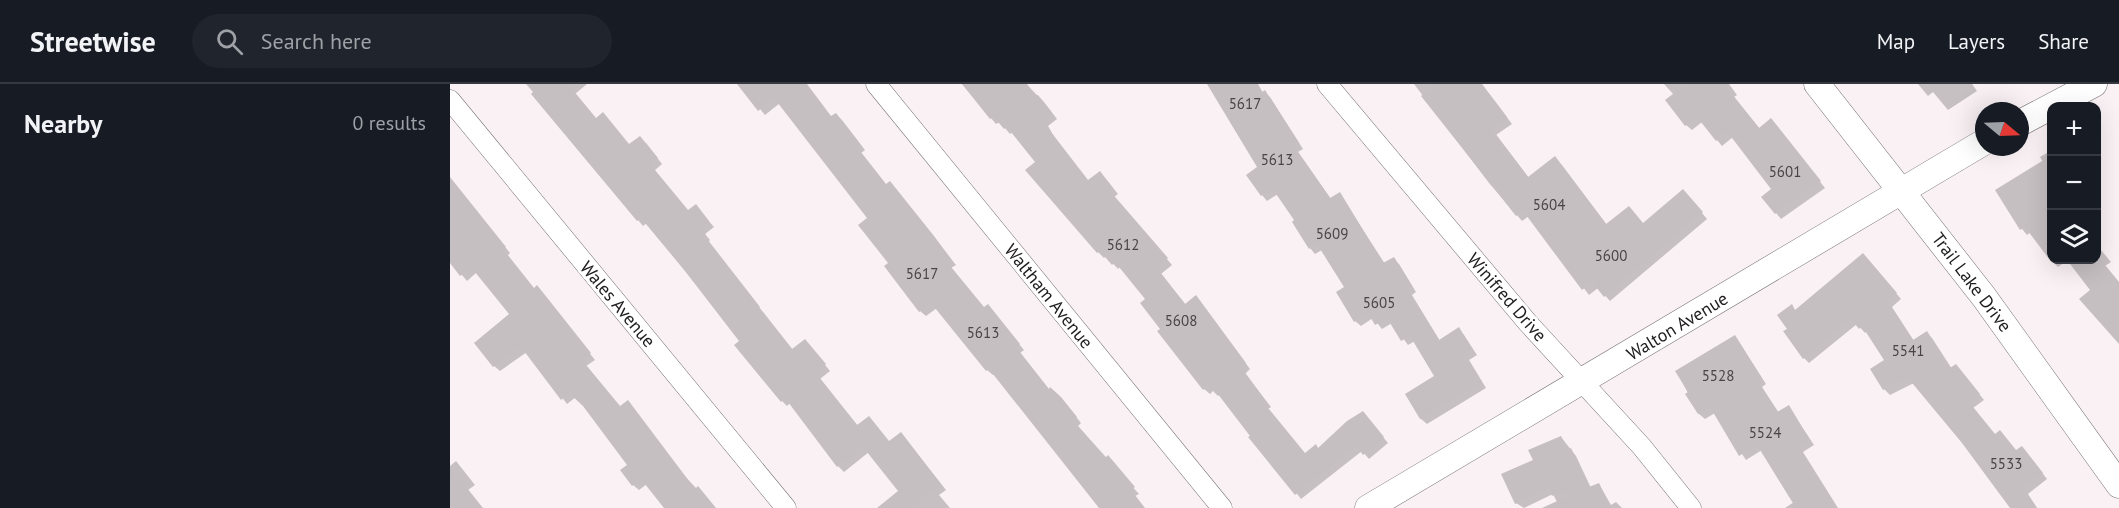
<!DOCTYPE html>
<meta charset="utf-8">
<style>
:root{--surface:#171b24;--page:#20242c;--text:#f1f3f6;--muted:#9ea1a6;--line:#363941}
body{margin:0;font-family:"PT Sans",sans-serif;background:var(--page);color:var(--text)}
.controls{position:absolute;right:18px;top:18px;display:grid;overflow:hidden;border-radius:12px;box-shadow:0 6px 24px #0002}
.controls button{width:54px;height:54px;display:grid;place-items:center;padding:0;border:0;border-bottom:2px solid var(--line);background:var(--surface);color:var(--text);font:30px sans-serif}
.compass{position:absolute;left:1525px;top:18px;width:54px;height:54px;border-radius:50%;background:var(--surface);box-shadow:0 6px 24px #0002;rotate:109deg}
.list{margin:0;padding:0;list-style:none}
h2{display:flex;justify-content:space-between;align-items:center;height:78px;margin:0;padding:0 24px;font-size:26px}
h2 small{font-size:20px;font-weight:400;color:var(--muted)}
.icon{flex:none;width:33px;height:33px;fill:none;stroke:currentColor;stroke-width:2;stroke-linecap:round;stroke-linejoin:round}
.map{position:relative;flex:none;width:1669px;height:424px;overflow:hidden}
header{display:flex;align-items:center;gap:36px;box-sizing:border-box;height:84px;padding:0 30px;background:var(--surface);border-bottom:2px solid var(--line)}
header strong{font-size:28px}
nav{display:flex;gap:33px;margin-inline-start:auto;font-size:21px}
.search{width:420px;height:54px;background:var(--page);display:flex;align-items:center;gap:15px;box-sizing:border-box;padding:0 21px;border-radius:33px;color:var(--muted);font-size:22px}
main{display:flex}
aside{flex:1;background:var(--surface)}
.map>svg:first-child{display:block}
.shadow{fill:#0003}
.building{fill:#c6bfc2}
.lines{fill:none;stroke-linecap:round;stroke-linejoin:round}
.minor-casing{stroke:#787274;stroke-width:21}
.tertiary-casing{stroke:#787274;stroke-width:27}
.minor{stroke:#fff;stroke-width:20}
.tertiary{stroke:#fff;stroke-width:26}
.labels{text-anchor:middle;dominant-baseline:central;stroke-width:6;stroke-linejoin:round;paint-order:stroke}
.number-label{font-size:15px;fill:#494546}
.street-label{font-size:18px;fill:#1f1c1d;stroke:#fff}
</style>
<header>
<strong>Streetwise</strong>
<div class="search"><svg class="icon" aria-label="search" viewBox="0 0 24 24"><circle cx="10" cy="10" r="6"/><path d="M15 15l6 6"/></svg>Search here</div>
<nav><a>Map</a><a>Layers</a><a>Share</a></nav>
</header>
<main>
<aside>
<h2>Nearby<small>0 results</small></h2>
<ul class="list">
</ul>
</aside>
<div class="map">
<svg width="1669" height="424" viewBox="0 0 1669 424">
<rect width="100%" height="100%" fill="#f9f1f4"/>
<path class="shadow" d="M78,0H137L125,10L146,35L180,62L196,59L212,80L204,87L238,128H251L264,143L255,150L260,156L258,158L343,266L360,262L380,287L370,295L408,342L440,359L456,356L496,406L489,411L500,424H430L450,408L419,368L394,388L388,382L340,319L337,322L332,317L291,257L197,139L193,142L188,136Z
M289,0H349L382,34L386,31L392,36L415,66L411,69L436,102L445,104L506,181L501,184L534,225L543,228L574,266L570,269L599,306L616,320L631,339L628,342L689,410L685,412L694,424H651L545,290L543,291L537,286L487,224L476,232L470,227L440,179L419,135L330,19L315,31Z
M512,0H576L594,18L607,35L598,42L606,56L639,98L655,94L668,110L664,113L722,181L711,190L736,221L751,219L800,285L795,290L821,323L818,325L855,371L869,366L918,335L938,359L919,375L912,367L851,415L770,310L768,312L763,307L760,310L754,305L712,245L697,215L670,183L668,185L656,172L654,174L648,168L577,87L587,79L563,48L560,50L550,38L546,40Z
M759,0H808L813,9L820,13L853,65L848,68L881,115L890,110L935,180L943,175L949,180L966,208L962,211L990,257L1009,245L1014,251L1027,271L1019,276L1036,304L977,340L971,335L957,310L986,293L965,257L958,261L942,239L932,245L923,234L911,242L905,237L896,204L872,166L865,170L860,164L847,136L828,110L817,117L812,111L809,84Z
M964,0H1015L1040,11L1062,40L1046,51L1079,94L1111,80L1157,141H1194L1238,112L1257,135L1160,217L1148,204L1139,211L1079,132L1072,137L1039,99Z
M1214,0H1279L1287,11L1284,13L1310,45L1326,42L1375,104L1331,135L1313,113L1323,105L1283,53L1272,62L1252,38L1242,46L1236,41L1224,11Z
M1468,0H1522L1527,7L1498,26L1483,8L1478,12Z
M1602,66V176H1618L1608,183L1603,178L1581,148L1577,151L1572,145L1593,78L1590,73Z
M0,94L60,169L57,172L84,205L92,209L145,276L136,282L170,324L265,424H216L197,400L189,406L183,401L179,381L134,322L126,313L117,320L77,268L50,287L44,282L61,230L26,189L17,197L0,177Z
M1646,160L1661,178L1655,182L1669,199V253L1642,206L1619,176H1646Z
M1419,177L1451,215L1442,223L1464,257L1476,249L1482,254L1502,285L1511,287L1534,316L1523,324L1545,352L1567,368L1577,369L1597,395L1578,410L1587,424H1562L1513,358L1464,299L1440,311L1435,306L1422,286L1436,277L1417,247L1415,249L1407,240L1359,279L1354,274L1339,245L1341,222L1346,227Z
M1285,253L1316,300L1312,303L1329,329L1339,323L1364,361L1353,368L1388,424H1335L1344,418L1312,366L1296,376L1265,329L1255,335L1249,330L1227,288Z
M1111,353L1126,372L1141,404L1149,400L1161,421L1166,418L1172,424H1110L1103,410L1074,424L1066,419L1053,391L1085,376Z
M6,377L25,401L18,406L32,424H0V382Z"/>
<path class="building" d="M76,0H118L146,34L153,28L179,60L190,52L208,74L200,80L238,126L246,120L259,137L251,144L256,150L254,151L310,223L308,224L342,265L355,255L376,280L366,289L407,341L419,332L439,357L451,348L491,400L461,424H427L448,407L413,363L387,383L335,314L331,318L284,261L289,257L235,187L191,134L187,137L81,10L83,8Z
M287,0H357L381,32L386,29L410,60L407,63L436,100L440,97L484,152L501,175L497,178L534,223L538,220L570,260L566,263L599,305L600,303L611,313L627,333L623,336L655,374L658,371L685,403L681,406L695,424H649L539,285L536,287L481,219L469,228L434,182L438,179L408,141L417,134L324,14L308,27Z
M512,0H577L586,12L588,11L602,29L594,36L601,48L638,96L650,87L663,104L660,107L718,174L707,184L735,220L746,211L796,279L791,283L816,317L814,319L855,369L866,360L868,364L897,337L913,327L934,353L913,371L906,362L845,411L798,353L800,352L764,305L761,308L757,302L753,306L707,247L710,245L690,219L695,215L665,178L662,181L650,167L647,169L575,86L585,78L557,43L554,45L544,33L540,35Z
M757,0H807L812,8L815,6L849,59L844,62L880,114L890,108L933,179L944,173L962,202L957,205L989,256L1009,243L1022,265L1015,270L1032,298L970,335L955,310L984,292L960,252L951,257L937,234L925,241L918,229L904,238L886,208L894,203L867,160L859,165L842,138L844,136L822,104L811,112L796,91L807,83Z
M986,0H1032L1057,33L1042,45L1078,93L1105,72L1156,140L1179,122L1193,139L1233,105L1253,128L1154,213L1142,198L1132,206L1073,127L1066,132L971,12Z
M1236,0H1274L1309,44L1321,34L1371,97L1325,130L1311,113L1321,105L1279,50L1277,48L1266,57L1247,33L1235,42L1215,16Z
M1602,71V179L1575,143L1570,146L1545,106Z
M0,93L56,163L53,165L84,204L87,201L141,269L132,276L170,322L178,316L245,405L248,402L266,424H214L191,395L182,402L170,386L177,381L133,322L119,309L111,316L71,263L43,283L24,259L59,230L25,188L20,185L10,192L0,179Z
M1413,169L1447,209L1437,217L1463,256L1477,247L1500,284L1506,280L1530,310L1519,318L1545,350L1550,346L1566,366L1572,362L1593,389L1573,404L1587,424H1560L1512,359L1458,294L1433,306L1420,285L1434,276L1412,242L1409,245L1401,235L1353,275L1333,247L1337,245L1327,231L1342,220L1345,226Z
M1617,176H1651L1669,198V260L1629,215L1640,206Z
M1285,251L1312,294L1308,297L1327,328L1339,321L1359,355L1348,362L1387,424H1346L1307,361L1289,372L1260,323L1248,330L1235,310L1238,308L1225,287Z
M1111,352L1118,366L1121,364L1139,403L1149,399L1161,424H1092L1116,413L1113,407L1102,412L1099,405L1065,420L1051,390L1083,376L1078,366Z
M0,383L33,424H0Z"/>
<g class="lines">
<g class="minor-casing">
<path id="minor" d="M426,0L772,424
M877,0L1078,239L1192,363L1241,424
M0,16L336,424"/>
</g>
<g class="tertiary-casing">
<path id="tertiary" d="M1367,0L1534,213L1669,401
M1570,39L1644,0
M918,424L1534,58"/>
</g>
<use href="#minor" class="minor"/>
<use href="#tertiary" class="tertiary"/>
</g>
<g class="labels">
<g class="number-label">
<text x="795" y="19">5617</text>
<text x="827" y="75">5613</text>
<text x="1335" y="87">5601</text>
<text x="1099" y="120">5604</text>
<text x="882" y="149">5609</text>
<text x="673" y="160">5612</text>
<text x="1161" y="171">5600</text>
<text x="472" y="189">5617</text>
<text x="929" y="218">5605</text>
<text x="731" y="236">5608</text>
<text x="533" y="248">5613</text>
<text x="1458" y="266">5541</text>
<text x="1268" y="291">5528</text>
<text x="1315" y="348">5524</text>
<text x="1556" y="379">5533</text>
</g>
<g class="street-label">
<text transform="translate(1522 198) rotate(53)">Trail Lake Drive</text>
<text transform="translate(599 212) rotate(51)">Waltham Avenue</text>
<text transform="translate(1057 213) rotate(49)">Winifred Drive</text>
<text transform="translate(168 220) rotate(50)">Wales Avenue</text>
<text transform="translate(1227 242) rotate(-31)">Walton Avenue</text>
</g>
</g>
</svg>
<div class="controls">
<button>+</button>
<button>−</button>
<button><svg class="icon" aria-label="layers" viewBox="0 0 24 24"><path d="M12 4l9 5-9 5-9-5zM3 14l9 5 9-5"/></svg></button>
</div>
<svg class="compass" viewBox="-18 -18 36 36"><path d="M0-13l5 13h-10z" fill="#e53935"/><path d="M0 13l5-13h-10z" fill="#9ea1a6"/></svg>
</div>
</main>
